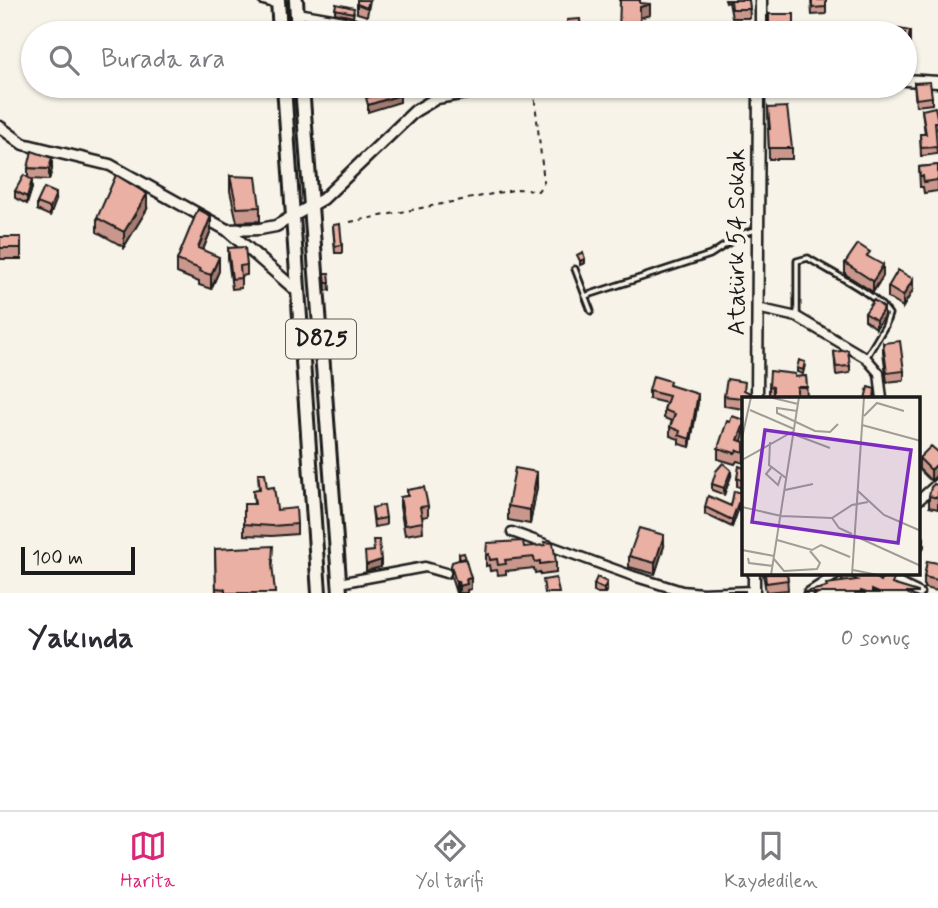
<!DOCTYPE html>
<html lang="tr">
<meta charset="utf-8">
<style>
:root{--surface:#fff;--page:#f2f2f3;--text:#2b2b33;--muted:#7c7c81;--line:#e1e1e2;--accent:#db2777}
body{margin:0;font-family:Mynerve,sans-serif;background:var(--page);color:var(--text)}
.scale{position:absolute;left:21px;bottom:18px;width:114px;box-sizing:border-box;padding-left:7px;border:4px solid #1c1c1c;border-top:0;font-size:19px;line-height:24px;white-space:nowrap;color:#1c1c1c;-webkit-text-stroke:5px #f7f3e8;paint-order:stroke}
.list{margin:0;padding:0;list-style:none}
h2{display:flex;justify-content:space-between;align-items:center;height:91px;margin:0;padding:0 28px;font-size:30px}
h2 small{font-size:23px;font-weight:400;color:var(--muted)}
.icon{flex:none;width:38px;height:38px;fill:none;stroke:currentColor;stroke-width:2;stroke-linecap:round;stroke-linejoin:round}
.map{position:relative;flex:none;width:938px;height:593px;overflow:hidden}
.search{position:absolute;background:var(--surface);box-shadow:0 2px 5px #0004;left:21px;right:21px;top:21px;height:77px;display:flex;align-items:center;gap:18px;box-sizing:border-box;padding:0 24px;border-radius:38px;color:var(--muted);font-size:26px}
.sheet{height:217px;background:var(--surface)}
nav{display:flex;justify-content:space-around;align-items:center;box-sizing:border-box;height:98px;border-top:2px solid var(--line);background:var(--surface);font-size:19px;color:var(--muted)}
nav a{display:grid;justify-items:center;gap:4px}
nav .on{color:var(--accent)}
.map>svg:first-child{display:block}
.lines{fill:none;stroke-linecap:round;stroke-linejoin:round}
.service-casing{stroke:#1c1c1c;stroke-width:9}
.minor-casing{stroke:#1c1c1c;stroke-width:13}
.tertiary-casing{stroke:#1c1c1c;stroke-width:15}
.trunk-casing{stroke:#1c1c1c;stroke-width:18}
.path{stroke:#1c1c1c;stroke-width:2;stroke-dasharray:5 5;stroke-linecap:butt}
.service{stroke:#f7f3e8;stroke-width:3.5}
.minor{stroke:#f7f3e8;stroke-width:8}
.tertiary{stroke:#f7f3e8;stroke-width:10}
.trunk{stroke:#f7f3e8;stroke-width:12}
.wall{fill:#c9978c;stroke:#1c1c1c;stroke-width:2}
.shaded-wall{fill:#a47b72;stroke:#1c1c1c;stroke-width:2}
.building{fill:#eab0a3;stroke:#1c1c1c;stroke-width:2}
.labels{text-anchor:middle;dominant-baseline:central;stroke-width:7;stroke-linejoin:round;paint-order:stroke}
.shield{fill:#f7f3e8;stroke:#5e5c59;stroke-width:2}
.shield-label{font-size:23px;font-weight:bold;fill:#1c1c1c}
.street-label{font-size:24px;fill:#1c1c1c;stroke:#f7f3e8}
.inset-road{fill:none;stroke:#9f9d96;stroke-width:2}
.view{fill:#7b2cbf;fill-opacity:0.15;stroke:#7b2cbf;stroke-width:3.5}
.inset-edge{fill:none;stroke:#1c1c1c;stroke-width:3.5}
</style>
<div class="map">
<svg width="938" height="593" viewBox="0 0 938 593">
<rect width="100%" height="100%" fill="#f7f3e8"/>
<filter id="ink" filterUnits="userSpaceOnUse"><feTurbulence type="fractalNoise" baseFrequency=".0143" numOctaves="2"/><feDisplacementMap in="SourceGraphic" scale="14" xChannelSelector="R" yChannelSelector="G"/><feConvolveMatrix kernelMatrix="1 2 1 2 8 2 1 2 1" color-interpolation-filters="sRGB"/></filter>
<g filter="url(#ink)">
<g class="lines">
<g class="service-casing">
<path id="service" d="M575,269L591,311
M585,296L710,255L744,233L756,230
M797,316V261L808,258C831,273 874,292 889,314L885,326L867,356"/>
</g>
<g class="minor-casing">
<path id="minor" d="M263,0L278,4
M297,13L349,22L377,33
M433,86L437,98
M757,308L797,317L866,358L879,373L882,399
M919,500L938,483
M512,532L633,576L682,591L702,593L754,591
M880,574L919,593
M339,583L425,567L446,573
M808,593L837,574"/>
</g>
<g class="tertiary-casing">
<path id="tertiary" d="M761,33V0
M905,80L938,82
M0,127L23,144L110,165L227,230L297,291
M227,230L260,229L276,226L323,199L415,111L437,98L505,86
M757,399L759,86
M754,574V593"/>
</g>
<g class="trunk-casing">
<path id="trunk" d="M278,0L280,33
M296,0L298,33
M284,86L319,593
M302,86L340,593"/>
</g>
<path class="path" d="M350,222L518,189L538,191L544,182L534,93L536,86"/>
<use href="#service" class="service"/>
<use href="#minor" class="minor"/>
<use href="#tertiary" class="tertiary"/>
<use href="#trunk" class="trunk"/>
</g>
<path class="wall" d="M370,0L367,16L357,13V4Z
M725,0H749L750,18H732L729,2L726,3Z
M811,0L826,7V14L812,15Z
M335,9L354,12L353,17L335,13Z
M769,14L794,33H769Z
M914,83L932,97V104L916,106Z
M418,86H429V94L421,95Z
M790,86H807V94H790Z
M768,108L792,148V159H769Z
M922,110L938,122V129L935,130L937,154L921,156L920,134H925Z
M938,165V191L924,193L923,187H920L919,167Z
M28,168L52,169L49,180L30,179L32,188L27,204L15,198V191L28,178Z
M230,176L260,207V221L237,222L230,191Z
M56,200L50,216L37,210V203Z
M147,209L124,247L97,232V218Z
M333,225L342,245V253H335Z
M211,230L203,250L219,271L211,289L199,285V282L177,273V260Z
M0,237H21V259H0Z
M228,248L247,265V275L241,276V288L232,289L228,258Z
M870,258L883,276L873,292L845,274V263Z
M325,273H329L330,290L326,291Z
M888,287L913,290L903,307L888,298Z
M865,313L884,316L876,328L865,320Z
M883,343L904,371V380L887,382L883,352Z
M834,352L850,366V373L836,375Z
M805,365L803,374L797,372V368Z
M806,376L807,398L769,397V386L795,377Z
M670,385L698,402L690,447L679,444V439L670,436V427L672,421L664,418V410L666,403L649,399V391Z
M745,391L752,399H744V409L724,406V396Z
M742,441L744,442V463L737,461L735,464L718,459V448Z
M938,452V474L931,481L919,469V458Z
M744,468V489L737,486V478Z
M258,473L267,488L277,510L297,524V534L272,536L244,535V504H254L253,490L259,489Z
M731,476L724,495L712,490V484Z
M938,485V509L929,507V496Z
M537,487L530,524L508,520V506Z
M407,490L428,506V516L422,517L423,532L405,535L400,507V497L407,496Z
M744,493V512L738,510L732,527L705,514V507L731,506Z
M372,508L386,518V525L374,527Z
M664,546L655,574L629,567V556Z
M524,547L556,562V573L540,575V572L535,573L534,568L506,571V574L498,575L497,570L490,571L489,565L486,566V555Z
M215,549L273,560L272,570L275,593H216Z
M459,554L466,562L471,589L467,590V593H456L451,577V566L459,560Z
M938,563V591L924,588V577Z
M763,574H787L788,590L766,592Z
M841,574H871L881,581L918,593H805L844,582L841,579Z
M894,574H910L907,580Z
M594,584L607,590L605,593H597L594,591Z"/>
<path class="shaded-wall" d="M650,4V15L640,18V7Z
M647,25V33H639V27Z
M910,31V42L906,64V53Z
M400,95V102L368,112V105Z
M52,158V169L49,180V169Z
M32,180V188L27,204V197Z
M56,193V200L50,216V208Z
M147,194V209L124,247V232Z
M211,216V230L198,262V248Z
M219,257V271L211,289V275Z
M585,259V263L580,265V261Z
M883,265V276L873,292V281Z
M913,279V290L903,307V296Z
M884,308V316L876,328V320Z
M698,394V402L690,447V439Z
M744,424V435L738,451V440Z
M938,463V474L931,481V470Z
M731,470V476L724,495V488Z
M537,472V487L530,524V510Z
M738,503V510L732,527V520Z
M664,535V546L655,574V563Z
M924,539V547L919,555V547Z
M381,560V567L366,571V565Z
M471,578V589L467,590V593H459V586L466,579Z
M458,581V592L456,593V582Z
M607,582V590L605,593H604V589Z"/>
<path class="building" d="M357,0H369L367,8L357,4Z
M620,0H640V3L650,4L640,7V22L647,25L639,27V33H619Z
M731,0H749L750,9H732Z
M812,0H826V7L812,8Z
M336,4L354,8L353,13L335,9Z
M769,14H794V33H773V26H769Z
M580,19L581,33H568L567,20Z
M889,27L910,31L906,53H905V33H888Z
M525,29H537V33H525Z
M809,30L823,32V33H809Z
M930,82L932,97L916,99L914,83Z
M398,88L400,95L368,105L366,98Z
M787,107L792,148H769L768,129H770L768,108Z
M935,107L938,122H935L937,147L921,148L920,134H926L922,110Z
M32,151L52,158L49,169L28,168Z
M938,165V180L924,182L923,176H920L919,167Z
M24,175L32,180L27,197L15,191Z
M116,175L147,194L124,232L97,218Z
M230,176L256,177L260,207L237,208Z
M44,188L56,193L50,208L37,203Z
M198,209L211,216L198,248L219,257L211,275L199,271L200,269L177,260Z
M340,224L342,245L335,246L333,225Z
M0,237H21V248H0Z
M858,244L870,252L867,256L883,265L873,281L845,263Z
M245,247L247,265L240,266L241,278L232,279L228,248Z
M583,252L585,259L580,261L577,255Z
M898,270L913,279L903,296L888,287Z
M325,273H329L330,283H326Z
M874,300L884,308L876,320L865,313Z
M900,341L904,371L887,373L883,343Z
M848,350L850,366L836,367L834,352Z
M799,360L805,362L803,370L797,368Z
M770,371L795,374V377L806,376L807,387H797V399H773V387L769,386Z
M653,376L670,381L669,385L698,394L690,439L679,435L680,431L670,427L675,414L664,410L669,396L649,391Z
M727,379L745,382L744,390L752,394L751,399L724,396Z
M868,387L875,389L874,399H865Z
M732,416L744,420V424L738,440L744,442V452L737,450L735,453L718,448L727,421L730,422Z
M931,446L938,452V463L931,470L919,458Z
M723,463L731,470L724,488L712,484L716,471Z
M739,466L744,468V481L737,478Z
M515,468L537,472L530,510L508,506Z
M258,473H265L267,488L274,487L277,510L296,508L297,524L272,526L244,524V504H255L253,490L260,489Z
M934,484L938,485V498L929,496L931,487Z
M424,487L428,506L420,507L423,522L405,525L400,497L408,496L407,490Z
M734,491L744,493V504L738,503L732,520L705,507L708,496L731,506Z
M384,505L386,518L374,520L372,508Z
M639,528L664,535L655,563L629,556Z
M919,536L924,539L919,547Z
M373,540H379L381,560L366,565L365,552L374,551Z
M523,541L524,547L545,545L544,542L553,543L556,562L540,564V561L535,562L534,557L505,560L506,564L498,565L497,559L490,560L489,554L486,555L487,543Z
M273,546L272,564L275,593H225V589L216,588L215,549Z
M464,553L466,559L460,560L459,554Z
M465,558L471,578L466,579L467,584L459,586L458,581L456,582L451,566L452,562Z
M927,561L938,563V580L924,577Z
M765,574H787L788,580L766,583Z
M847,574H871L881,581L884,574L894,579L892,584L918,592V593H879L872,590V593H867L861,591L860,593H805V592L827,587L826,584L857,580Z
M597,577L607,582L604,589L594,584Z
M556,578L559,593H545L543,580Z
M728,591H745V593H729Z"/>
</g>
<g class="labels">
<rect class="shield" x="286" y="319.5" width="70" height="39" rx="5"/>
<g class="shield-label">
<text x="321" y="339">D825</text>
</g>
<g class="street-label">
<text transform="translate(737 242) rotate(-90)">Atatürk 54 Sokak</text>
</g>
</g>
<g transform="translate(742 397)">
<rect width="178" height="178" fill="#f7f3e8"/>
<path class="inset-road" d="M27,0L56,7M8,13L52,32M55,14L35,11V16L73,34L88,35L96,27M122,19L135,6L162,14M120,28L179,44M51,37L88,51M0,41L9,0M28,45L27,68L44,81M0,63L52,34M29,71L24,77L36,88L39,79M43,93L71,87M116,94L142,118L179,134M0,110L39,119L90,121L110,108L126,105M90,121L97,131L110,137M113,139L179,169M35,143L70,153L79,148L108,160M0,153L32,159M6,161L7,166L31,169M32,162L42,174L75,172L78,166L68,154M111,173L136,178M29,178L57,0M110,178L122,0"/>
<path class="view" d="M23,33L169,53L156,146L10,125Z"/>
<rect width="178" height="178" class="inset-edge"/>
</g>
</svg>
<div class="scale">100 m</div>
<div class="search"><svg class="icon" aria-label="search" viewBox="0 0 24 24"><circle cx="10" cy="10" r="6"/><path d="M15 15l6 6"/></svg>Burada ara</div>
</div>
<section class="sheet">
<h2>Yakında<small>0 sonuç</small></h2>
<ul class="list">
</ul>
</section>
<nav>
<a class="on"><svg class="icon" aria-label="map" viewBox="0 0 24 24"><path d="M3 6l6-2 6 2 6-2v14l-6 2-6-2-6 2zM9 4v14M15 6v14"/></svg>Harita</a>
<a><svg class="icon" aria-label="directions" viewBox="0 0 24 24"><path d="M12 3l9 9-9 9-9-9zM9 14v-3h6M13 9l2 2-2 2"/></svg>Yol tarifi</a>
<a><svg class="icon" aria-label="saved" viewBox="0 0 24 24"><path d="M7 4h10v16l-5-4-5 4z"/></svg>Kaydedilen</a>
</nav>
